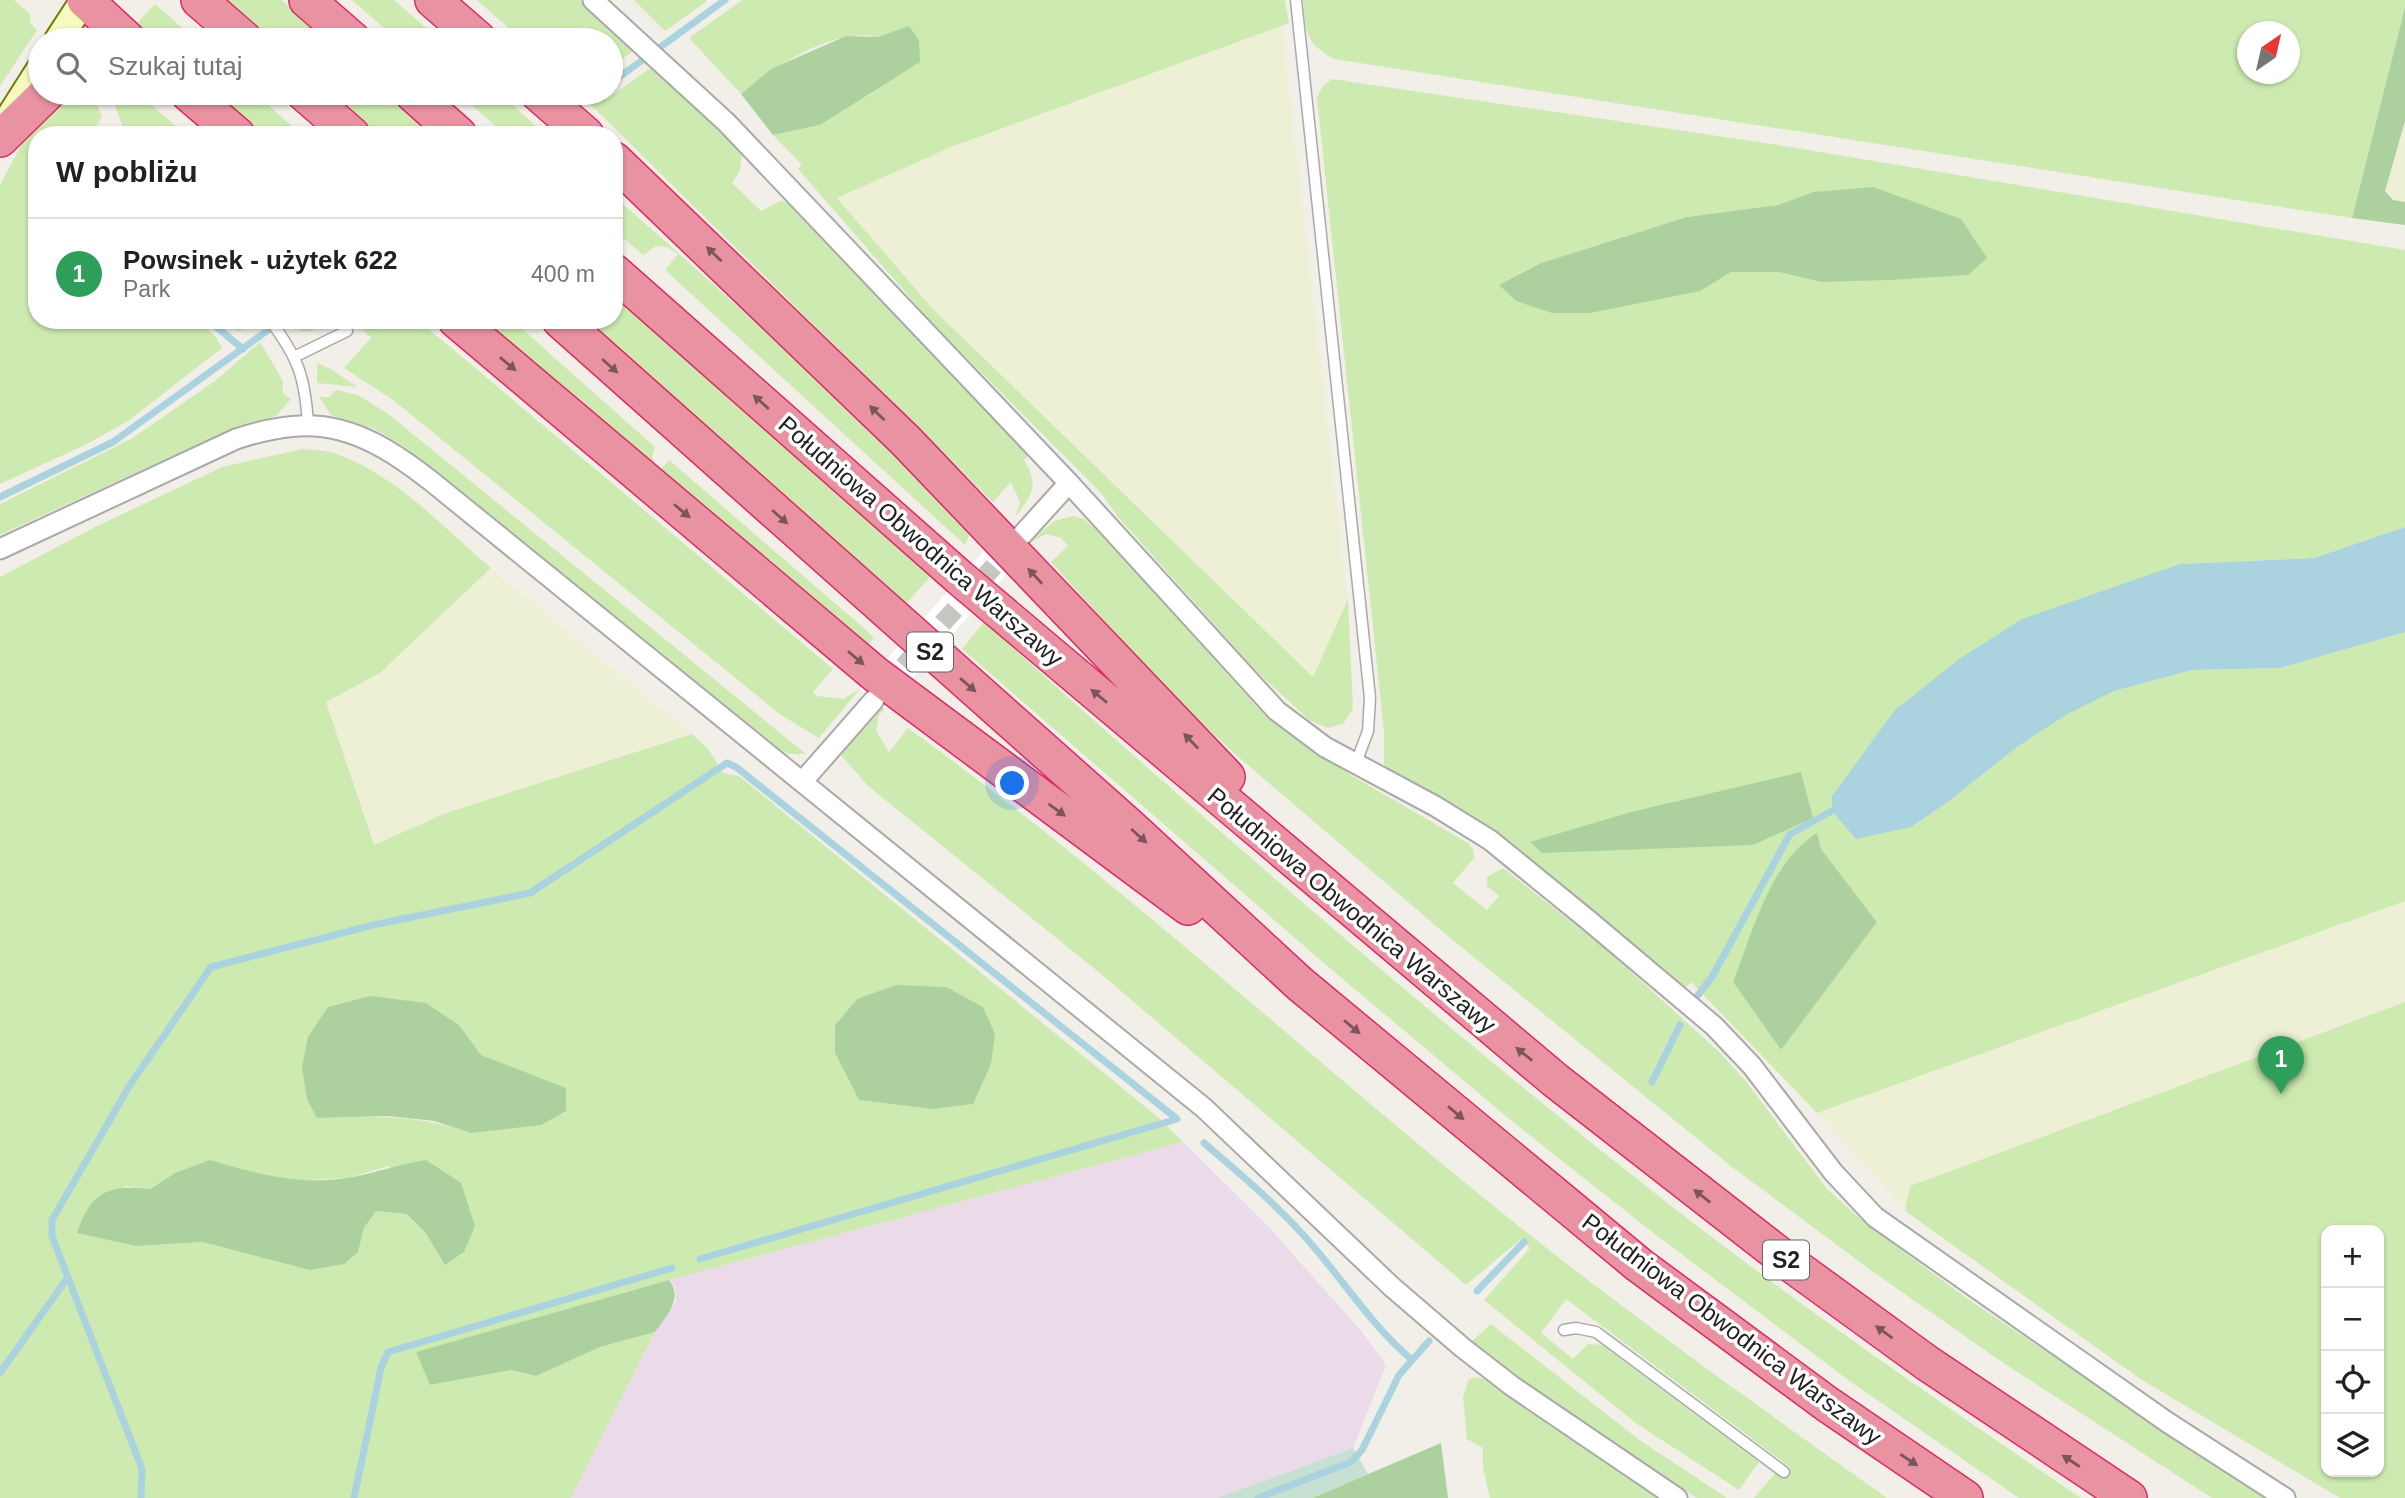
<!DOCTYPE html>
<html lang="pl">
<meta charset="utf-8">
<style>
:root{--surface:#fff;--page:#f2f2f2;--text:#202124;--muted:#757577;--line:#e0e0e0;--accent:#0b8043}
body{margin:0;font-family:Helvetica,sans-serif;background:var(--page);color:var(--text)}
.controls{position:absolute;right:21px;bottom:21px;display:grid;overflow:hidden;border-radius:14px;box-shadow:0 2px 5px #0004}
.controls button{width:63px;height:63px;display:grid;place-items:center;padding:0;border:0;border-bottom:2px solid var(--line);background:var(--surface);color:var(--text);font:35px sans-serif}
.compass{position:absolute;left:2237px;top:21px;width:63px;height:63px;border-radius:50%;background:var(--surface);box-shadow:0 2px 5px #0004;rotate:34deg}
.you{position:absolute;left:1013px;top:784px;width:24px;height:24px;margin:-18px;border:5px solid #fff;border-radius:50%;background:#1a73e8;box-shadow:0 0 0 10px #1a73e833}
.badge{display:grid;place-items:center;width:46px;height:46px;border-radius:50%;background:var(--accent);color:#fff;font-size:23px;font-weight:700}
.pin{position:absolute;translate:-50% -58px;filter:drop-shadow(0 2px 4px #0008)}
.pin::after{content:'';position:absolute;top:37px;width:24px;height:21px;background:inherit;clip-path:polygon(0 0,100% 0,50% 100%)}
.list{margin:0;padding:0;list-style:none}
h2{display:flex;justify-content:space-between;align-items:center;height:91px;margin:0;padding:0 28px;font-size:30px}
h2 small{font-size:23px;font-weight:400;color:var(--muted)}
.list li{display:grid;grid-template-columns:46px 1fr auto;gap:21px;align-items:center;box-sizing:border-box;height:112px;padding:0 28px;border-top:2px solid var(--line)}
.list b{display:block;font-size:26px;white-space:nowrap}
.list p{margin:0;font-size:23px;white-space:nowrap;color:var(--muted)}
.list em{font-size:23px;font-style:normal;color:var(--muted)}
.icon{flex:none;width:38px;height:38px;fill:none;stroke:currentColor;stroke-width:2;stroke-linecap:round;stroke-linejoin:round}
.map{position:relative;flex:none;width:2405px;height:1498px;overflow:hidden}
.search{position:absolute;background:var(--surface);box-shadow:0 2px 5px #0004;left:28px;top:28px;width:595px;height:77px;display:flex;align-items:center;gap:18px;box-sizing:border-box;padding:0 24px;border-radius:38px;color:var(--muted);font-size:26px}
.panel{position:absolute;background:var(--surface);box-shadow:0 2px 5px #0004;left:28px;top:126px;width:595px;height:203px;border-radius:28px}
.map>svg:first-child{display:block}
.industrial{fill:#ebdbe8}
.farmland{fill:#eef0d5}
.grass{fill:#cdebb0;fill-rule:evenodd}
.forest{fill:#add19e}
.wetland{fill:#c6e0d4}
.water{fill:#aad3df}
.pier{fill:#fff}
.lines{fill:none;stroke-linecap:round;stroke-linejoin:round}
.stream{stroke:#aad3df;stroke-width:7}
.minor-tunnel{stroke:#c8c6c1;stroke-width:19;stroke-dasharray:19 10;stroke-linecap:butt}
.service-casing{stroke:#a9a9a9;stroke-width:13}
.minor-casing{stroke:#a9a9a9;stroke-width:23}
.secondary-casing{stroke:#707d05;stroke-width:30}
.motorway-casing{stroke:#dc2a67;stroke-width:38}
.service{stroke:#fff;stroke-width:10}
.minor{stroke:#fff;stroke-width:19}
.secondary{stroke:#f7fabf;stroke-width:26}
.motorway{stroke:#e892a2;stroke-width:35}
.oneway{fill:#7b545c}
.labels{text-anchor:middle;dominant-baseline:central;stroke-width:7;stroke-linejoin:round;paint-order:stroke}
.shield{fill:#fff;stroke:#646464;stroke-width:2}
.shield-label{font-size:23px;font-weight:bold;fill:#222}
.street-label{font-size:24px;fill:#222;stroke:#fff}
</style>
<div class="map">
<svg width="2405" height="1498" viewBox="0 0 2405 1498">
<rect width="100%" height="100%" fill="#f2efe9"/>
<path class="industrial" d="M1183,1142L1267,1225L1362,1332L1386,1365L1353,1448L1217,1498H571L655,1332L676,1301L675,1287L669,1280Z"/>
<path class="farmland" d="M1282,24L1348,599L1313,677L932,308L837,198L951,147Z
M2405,121V202L2393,200L2385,191Z
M491,568L692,734L446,813L374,845L326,702L381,673Z
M2405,901V1002L1910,1186L1905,1211L1817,1113Z"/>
<path class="grass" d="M0,0H14L30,14V23L37,30L0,86Z
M226,0H282L327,40H272Z
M352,0H394L440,40H398Z
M477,0H580L635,50L611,67V40H522Z
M634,0H706L707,1L665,31Z
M742,0H1285L1289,23L951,147L837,198L932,308L1313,677L1348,599L1353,709L1343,724L1328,728L1309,720L1257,672L1118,517L1102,494L933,324L798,169L802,165L773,135L820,125L919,62C907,55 891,41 877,37C835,26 772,68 741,94L689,38Z
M1303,0H2405V7L2352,218L1334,59C1305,43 1306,32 1303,0ZM2248,32H2290V74H2248Z
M155,4L196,40H152L135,25Z
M652,67L742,153L740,171L732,183L761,211L780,201L793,203L1028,456L1024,460C1040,486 1032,495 1015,517L1020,502L1011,482L993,502L579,93H601L607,99Z
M1332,79L1772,144L2405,250V527L2314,558L2180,564L1911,827L1948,802L2017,747L2066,715L2114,691L2192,670L2280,668L2405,632V901L1817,1113L1691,982L1684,990L1551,875L1511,845L1473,816L1396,777L1384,766V732L1317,98L1323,86ZM1813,192L1968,275L1821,282L1779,272H1731L1499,285L1541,263L1687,217L1778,205ZM1816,834L1821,849L1877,922L1781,1050L1733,982Z
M61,93H92L102,117L90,135H37V320H197L216,337L222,348L128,421L85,445L0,484V185C17,154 34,116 61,93Z
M110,93L139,94L186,135H126Z
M213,93H255L302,135H261Z
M331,93H386L433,135H378Z
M458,93H499L546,135H506Z
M614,196C736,304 858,413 971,531L965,545L665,270L678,254L667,247L656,246L643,255L614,230Z
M614,296L930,577L906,604L587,320H614Z
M220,320H248L252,325L239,331Z
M294,320H328C312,334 306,335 288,324Z
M353,320H418L833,669L813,692L817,696L843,699L860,689L819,738L781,715L393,400L344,368L371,338Z
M476,320H512L655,447L652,457L659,471L669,460L874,637L867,647Z
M260,342L283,381V394L291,399L276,416L209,439L0,535V504L131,439L215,381Z
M317,363L331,369L357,387L317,383Z
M336,390L358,395L387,413L806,754H789L771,745L408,449L375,429L331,415L319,397H329Z
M302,449C312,450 324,450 334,453C394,473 444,528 491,568L380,673L326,702L374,845L446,813L692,734L709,750L723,773L739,776L1158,1117L1183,1142L669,1280L417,1352L430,1385L512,1370L536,1376L600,1347L655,1332L571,1498H0V577L95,527L222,467ZM857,999L932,1109L859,1100L835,1053V1025ZM460,1026L481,1055L520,1072L471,1133C415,1114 375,1116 317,1118ZM389,1166L445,1265L425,1232L405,1214L376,1211L364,1228L358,1252L259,1257L202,1242L136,1246L125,1186L150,1189L175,1173H250L287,1181L348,1178Z
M1073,516L1084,519L1103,536L1258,708L1291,735L1354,777L1468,843L1473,849L1474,858L1453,883L1487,910L1499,896L1487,886V877L1503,868L1608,951L1718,1051L1745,1080L1827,1189L1866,1224L1972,1302L2266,1498H2212L1999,1360L1872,1271L1732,1167L1449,937L1235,754L1173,697L1051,562L1068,546L1061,538L1046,534L1029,543L1054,521Z
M984,622C1201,817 1421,1009 1651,1190C1789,1299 1935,1399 2081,1498H2019L1848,1380L1647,1228L1513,1122L1326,965L962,649Z
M882,706L885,709L879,715L876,731L889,752L908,728C1109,873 1292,1042 1485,1199C1614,1304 1751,1401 1887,1498H1754L1776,1472L1785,1477L1791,1468L1566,1299L1541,1333L1573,1359L1588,1344L1602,1345L1759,1462L1739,1490L1637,1424L1484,1300L1530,1248L1521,1239L1466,1285L1101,974L868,786L840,754Z
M2405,1002V1498H2340L2142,1380L1905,1211L1910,1186ZM2326,1230H2379V1472H2326Z
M1491,1324L1641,1441L1727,1498H1697L1551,1402L1472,1341Z
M1477,1377L1486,1380L1658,1498H1490L1483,1468V1448L1467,1439L1463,1397L1469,1379Z"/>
<path class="forest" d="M2405,7V121L2385,191L2393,200L2405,202V225L2352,218Z
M909,26L919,40L920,62L820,125L773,135L741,94L771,69L846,36L878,37Z
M1873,187L1961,219L1987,258L1968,275L1890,280L1821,282L1779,272H1731L1700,291L1590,313H1552L1516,301L1499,285L1541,263L1687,217L1778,205L1813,192Z
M1801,772L1813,818L1753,845L1542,853L1530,842L1631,812Z
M1817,833L1821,849L1877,922L1781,1050L1733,982C1753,932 1769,863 1817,833Z
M896,985L946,987L983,1007L995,1034L991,1064L973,1104L932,1109L859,1100L835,1053V1025L857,999Z
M370,996L426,1003L460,1026L481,1055L566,1088V1111L541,1125L471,1133L434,1121L388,1116L317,1118L307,1099L302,1067L308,1037L328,1007Z
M210,1160C256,1174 299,1185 347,1178C373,1174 399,1164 426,1160L461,1183L475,1226L464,1252L445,1265L425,1232L406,1214L376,1211L364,1228L358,1252L344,1264L310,1270L202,1242L136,1246L77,1233C90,1192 109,1184 150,1189L175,1173Z
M669,1280C684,1298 666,1316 655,1332L600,1347L536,1376L512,1370L430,1385L416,1352Z
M1441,1443L1448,1498H1312Z"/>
<path class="wetland" d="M1353,1448L1368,1474L1312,1498H1217Z"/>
<path class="water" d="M2405,527V632L2280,668L2192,670L2114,691L2066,715L2017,747L1948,802L1911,827L1856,839L1832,811V796L1895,710L1959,659L2022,619L2180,564L2314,558Z"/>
<path class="pier" d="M1010,522L1032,546L885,709L860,689Z"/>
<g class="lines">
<path class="stream" d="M611,83L725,0
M208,320L243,349
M0,497L113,442L282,320
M1698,995L1712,977L1790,834L1832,811
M1652,1082L1680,1025
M1204,1143C1239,1173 1275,1203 1306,1238C1342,1278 1370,1324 1411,1359
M1477,1291L1524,1242
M0,1373L68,1277
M141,1498L142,1469L52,1236V1220L130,1085L211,967L373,925L530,893L727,763L736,767L1177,1119L700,1259
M354,1498L381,1368L388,1352L672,1268
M1258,1498L1351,1462L1362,1450L1399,1375L1429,1341"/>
<path class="minor-tunnel" d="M884,688L1014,544"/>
<g class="service-casing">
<path id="service" d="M1296,0L1370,698L1368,731L1356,763
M270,320C298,358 305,376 308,424
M296,356L347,331
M1564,1330L1576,1328L1596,1332L1784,1472"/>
</g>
<g class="minor-casing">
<path id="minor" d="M593,0L727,123L1069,483L1277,711L1325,747L1435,806L1490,840L1587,919L1714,1026L1752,1066L1833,1172L1875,1217L2167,1422L2285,1498
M1022,535L1069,483
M0,549L236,439C320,411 364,429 431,481L1204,1108L1392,1287L1463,1348L1512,1386L1677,1498
M802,782L874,700"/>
</g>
<g class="secondary-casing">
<path id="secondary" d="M58,40L84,0
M12,113L40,69"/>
</g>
<g class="motorway-casing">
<path id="motorway" d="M85,0L128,40
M199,0L245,40
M307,0L353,40
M433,0L479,40
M188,93L237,135
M304,93L352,135
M412,93L459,135
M538,93L586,135
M0,139L47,93
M614,160L905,440L1227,777
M614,272L960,578L1555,1080L1795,1267L1927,1363L2129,1498
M456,320L875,674L1188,907
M560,320L1130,827L1300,984L1639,1265L1827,1404L1965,1498"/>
</g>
<use href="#service" class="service"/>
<use href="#minor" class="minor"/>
<use href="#secondary" class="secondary"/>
<use href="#motorway" class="motorway"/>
</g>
<defs><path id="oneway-solid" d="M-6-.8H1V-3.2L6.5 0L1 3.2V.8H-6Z" transform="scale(1.75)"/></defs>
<g class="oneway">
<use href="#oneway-solid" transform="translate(714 254) rotate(-136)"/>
<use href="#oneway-solid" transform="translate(508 364) rotate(40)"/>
<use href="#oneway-solid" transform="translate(610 366) rotate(42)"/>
<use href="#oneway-solid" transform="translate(761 402) rotate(-138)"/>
<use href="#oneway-solid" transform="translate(877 413) rotate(-136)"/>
<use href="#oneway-solid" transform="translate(682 511) rotate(40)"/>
<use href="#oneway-solid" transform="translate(780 517) rotate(42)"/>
<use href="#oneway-solid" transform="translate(1035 576) rotate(-133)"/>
<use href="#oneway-solid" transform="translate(856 658) rotate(40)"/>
<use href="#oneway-solid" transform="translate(968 685) rotate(41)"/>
<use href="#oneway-solid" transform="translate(1099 696) rotate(-140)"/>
<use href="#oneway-solid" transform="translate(1191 741) rotate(-134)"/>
<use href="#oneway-solid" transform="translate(1057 810) rotate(36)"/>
<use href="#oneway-solid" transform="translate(1139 836) rotate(42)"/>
<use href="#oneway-solid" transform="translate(1352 1027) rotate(40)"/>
<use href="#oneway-solid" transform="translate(1524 1054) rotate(-141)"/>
<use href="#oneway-solid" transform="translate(1456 1113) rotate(40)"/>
<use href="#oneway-solid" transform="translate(1702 1196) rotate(-142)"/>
<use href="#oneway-solid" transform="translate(1884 1332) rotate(-144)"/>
<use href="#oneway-solid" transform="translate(1909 1460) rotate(34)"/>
<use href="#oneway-solid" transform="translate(2071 1461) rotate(-147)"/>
</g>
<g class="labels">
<g class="shield">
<rect x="907" y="632.5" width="46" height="39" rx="5"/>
<rect x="1763" y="1240.5" width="46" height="39" rx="5"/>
</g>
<g class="shield-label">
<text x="930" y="652">S2</text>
<text x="1786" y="1260">S2</text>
</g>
<g class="street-label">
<text transform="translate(921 541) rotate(41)">Południowa Obwodnica Warszawy</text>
<text transform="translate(1352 910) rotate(40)">Południowa Obwodnica Warszawy</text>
<text transform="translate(1732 1329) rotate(37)">Południowa Obwodnica Warszawy</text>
</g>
</g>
</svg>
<div class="controls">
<button>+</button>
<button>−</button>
<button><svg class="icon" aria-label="locate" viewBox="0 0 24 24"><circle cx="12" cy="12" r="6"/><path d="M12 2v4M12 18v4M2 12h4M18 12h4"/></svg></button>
<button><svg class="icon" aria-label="layers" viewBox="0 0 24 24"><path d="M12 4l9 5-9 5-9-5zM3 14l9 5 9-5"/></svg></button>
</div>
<svg class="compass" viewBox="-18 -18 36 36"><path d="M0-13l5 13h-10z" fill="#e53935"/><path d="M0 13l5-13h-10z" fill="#757577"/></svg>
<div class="you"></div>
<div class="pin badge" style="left:2281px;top:1094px;background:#2e9e5b">1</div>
<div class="search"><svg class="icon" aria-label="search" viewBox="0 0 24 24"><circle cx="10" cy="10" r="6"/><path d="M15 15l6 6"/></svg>Szukaj tutaj</div>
<section class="panel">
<h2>W pobliżu<small></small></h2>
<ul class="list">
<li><span class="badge" style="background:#2e9e5b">1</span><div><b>Powsinek - użytek 622</b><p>Park</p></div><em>400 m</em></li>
</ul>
</section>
</div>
